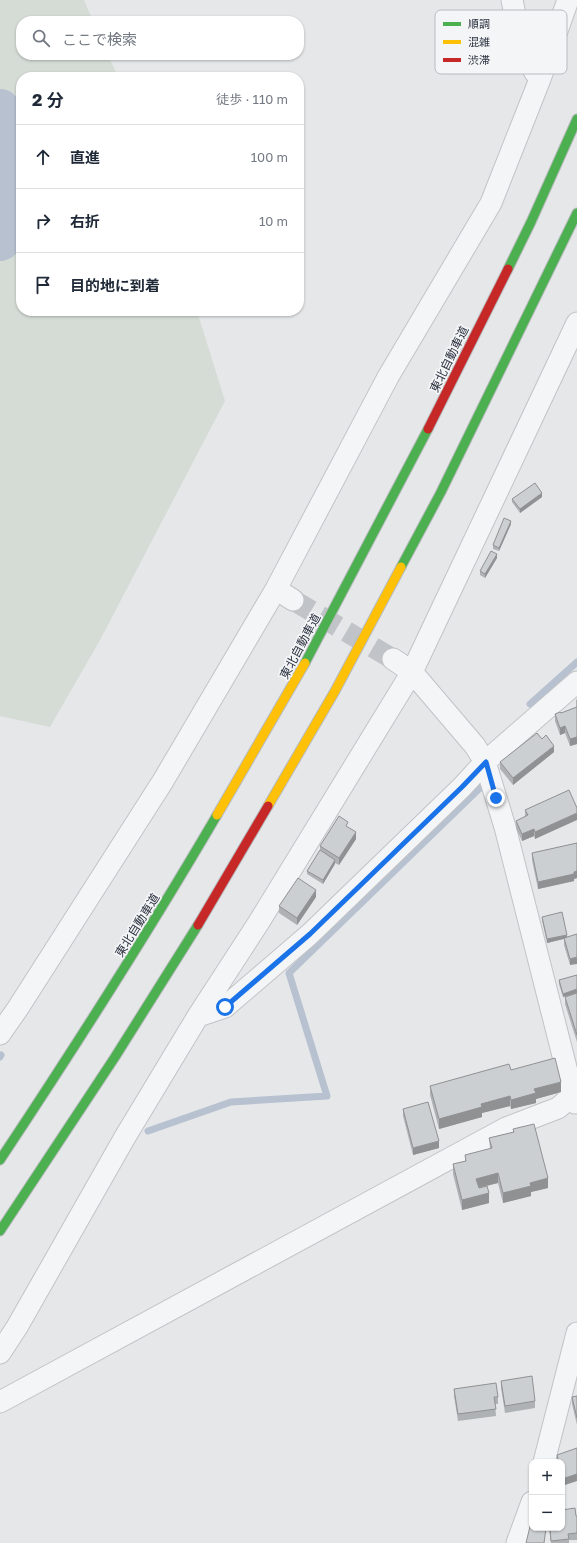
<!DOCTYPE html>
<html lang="ja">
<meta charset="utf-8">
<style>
:root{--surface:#fff;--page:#f6f6f7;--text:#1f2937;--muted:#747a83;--line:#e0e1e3}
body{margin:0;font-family:"Golos Text","Noto Sans JP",sans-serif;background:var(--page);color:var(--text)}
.controls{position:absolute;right:12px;bottom:12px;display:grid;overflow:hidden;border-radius:8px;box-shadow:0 1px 3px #0004}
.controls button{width:36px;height:36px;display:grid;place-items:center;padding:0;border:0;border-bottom:1px solid var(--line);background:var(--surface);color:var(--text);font:20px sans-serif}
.stop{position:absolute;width:12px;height:12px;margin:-9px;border:3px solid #1a73e8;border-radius:50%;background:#fff}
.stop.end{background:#1a73e8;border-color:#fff;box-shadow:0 1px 4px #0008}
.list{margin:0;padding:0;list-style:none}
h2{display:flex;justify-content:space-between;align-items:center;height:52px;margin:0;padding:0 16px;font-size:17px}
h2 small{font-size:13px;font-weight:400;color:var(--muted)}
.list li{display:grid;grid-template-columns:26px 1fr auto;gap:12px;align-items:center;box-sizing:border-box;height:64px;padding:0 16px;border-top:1px solid var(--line)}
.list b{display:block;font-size:15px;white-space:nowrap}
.list em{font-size:13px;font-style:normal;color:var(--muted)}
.icon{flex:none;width:22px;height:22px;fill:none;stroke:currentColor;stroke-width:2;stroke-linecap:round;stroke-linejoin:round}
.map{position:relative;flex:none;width:577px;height:1543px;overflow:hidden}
.search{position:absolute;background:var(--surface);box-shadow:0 1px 3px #0004;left:16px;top:16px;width:288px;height:44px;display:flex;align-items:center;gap:10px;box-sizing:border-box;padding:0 14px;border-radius:16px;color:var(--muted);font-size:15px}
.panel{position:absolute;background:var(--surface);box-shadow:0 1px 3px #0004;left:16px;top:72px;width:288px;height:244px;border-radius:16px}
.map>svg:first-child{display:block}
.green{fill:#d5dcd6}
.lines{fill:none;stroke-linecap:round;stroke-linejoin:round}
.stream{stroke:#b7c1d0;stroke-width:7}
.river{stroke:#b7c1d0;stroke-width:42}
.street-tunnel{stroke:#c0c3c7;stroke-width:21;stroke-dasharray:21 10;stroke-linecap:butt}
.street-casing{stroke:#c2c3c6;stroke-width:23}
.fast-casing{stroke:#b8babd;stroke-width:11}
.slow-casing{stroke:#b8babd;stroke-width:11}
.jam-casing{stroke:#b8babd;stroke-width:11}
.street{stroke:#f4f5f6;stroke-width:21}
.fast{stroke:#4caf50;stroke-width:9}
.slow{stroke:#ffc107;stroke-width:9}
.jam{stroke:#c62828;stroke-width:9}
.wall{fill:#afb2b4}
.shaded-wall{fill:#8f9192}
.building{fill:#cccfd1;stroke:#8f9192}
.route{stroke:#1a73e8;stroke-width:5}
.labels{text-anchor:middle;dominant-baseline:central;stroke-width:3.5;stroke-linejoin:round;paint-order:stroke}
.street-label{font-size:12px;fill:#2d3340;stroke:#f3f5f7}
.key{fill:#f3f5f7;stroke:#b8bbc0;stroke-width:1}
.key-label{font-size:11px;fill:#2d3340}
</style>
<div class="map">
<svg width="577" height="1543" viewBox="0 0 577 1543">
<rect width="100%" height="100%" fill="#e5e7e9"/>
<path class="green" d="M0,0H84L93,21H21V55H108L118,77H21V311H197L225,401L100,640L50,727L0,716Z"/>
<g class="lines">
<path class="stream" d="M530,704L577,662
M0,1057L1,1055
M148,1131L231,1102L327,1096L289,973L481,787"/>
<path class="river" d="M0,110L18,166L15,222L0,240"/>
<path class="street-tunnel" d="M293,600L393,659"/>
<g class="street-casing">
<path id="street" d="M512,0C518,27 521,57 540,79
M276,589L293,600
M393,659L412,672L475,746L485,762L505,827L575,1103
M198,1016L225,1007L310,934L462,787L485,762L577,682
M0,1034L18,1008L163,781L276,589L388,377L491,203L540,79L568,0
M0,1353L17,1327L125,1137L198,1016L259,922L412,672L577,323
M0,1402L506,1128L558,1108L564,1103L577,1087
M544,1462L577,1333
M517,1543L532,1502"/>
</g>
<g class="fast-casing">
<path id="fast" d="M508,269L531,222L577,119
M401,567L441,492L577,213
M305,663L428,429
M0,1160C75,1047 148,933 217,815
M0,1231L115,1057L198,925"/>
</g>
<g class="slow-casing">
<path id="slow" d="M268,806L335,691L401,567
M217,815L305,663"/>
</g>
<g class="jam-casing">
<path id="jam" d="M428,429L508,269
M198,925L268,806"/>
</g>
<use href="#street" class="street"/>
<use href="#fast" class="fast"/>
<use href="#slow" class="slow"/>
<use href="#jam" class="jam"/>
</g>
<path class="wall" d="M542,497L520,513L512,502V499Z
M511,524L499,551L493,549V545Z
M497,558L485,578L480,575V571Z
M577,699V744L570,746L565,733L560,735L555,721V714L561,713L576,707V700Z
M554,752L513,785L500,769V762Z
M577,808L535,839L534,836L522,841L516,828V821L525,817V810Z
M348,827L356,839L339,865L335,863L323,884L307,874V871L320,851V846Z
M577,843V878L574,879V881L538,889L532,860V853Z
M316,897L297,925L279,913V906Z
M542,917L567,937L577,934L570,965L564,945V939L547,943L542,920Z
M577,975L563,997L559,984V980Z
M577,993V1042L565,1004V997Z
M511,1070L561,1092L536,1099V1103L511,1109L510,1106L482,1113V1117L439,1129L430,1095V1086Z
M403,1109L439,1148L413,1155L403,1116Z
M513,1129L548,1188L531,1192V1196L503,1203L498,1183L487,1186L489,1203L462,1210L453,1174V1164L465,1161V1155L490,1149L489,1138L513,1132Z
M501,1381L535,1401V1408L505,1413L501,1388Z
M454,1389L498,1397V1404H495L496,1416L458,1421L454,1396Z
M577,1396V1425L572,1404V1397Z
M557,1455L562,1462H557Z
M576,1516H577V1540H569V1543H551L549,1528H562Z"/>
<path class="shaded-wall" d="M542,493V497L520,513V509Z
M511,521V524L499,551V548Z
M497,554V558L485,578V574Z
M565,726V733L560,735V728Z
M577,737V744L570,746V739Z
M554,746V752L513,785V778Z
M577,813V820L535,839V832Z
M534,829V836L522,841V834Z
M356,832V839L339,865V858Z
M335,860V864L323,884V880Z
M577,871V878L574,879V881L538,889V882Z
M316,890V897L297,925V918Z
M567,935V938L547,943V939Z
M577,957V964L570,965V959Z
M577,989V993L563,997V994Z
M561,1082V1092L536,1099V1103L511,1109V1100L534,1089Z
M510,1096V1106L482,1113V1117L439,1129V1119L481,1104Z
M439,1141V1148L413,1155V1148Z
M498,1173V1183L476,1188V1179Z
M548,1178V1188L531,1192V1196L503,1203V1193L530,1183Z
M489,1193V1203L462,1210V1200Z
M577,1474V1481L562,1486V1479Z"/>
<path class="building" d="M535,483L542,493L520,509L512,499Z
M504,518L511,521L499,548L493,545Z
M491,551L497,554L485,574L480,571Z
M577,707V737L570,739L565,726L560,728L555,714L560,712L561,713Z
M537,733L542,739L546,735L554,746L513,778L500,762Z
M569,790L577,808V813L535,832L534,829L522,834L516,821L528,815L525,810Z
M339,816L348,822L346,826L356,832L339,858L320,846Z
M577,843V871L574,872V874L538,882L532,853Z
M320,850L335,860L323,880L307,871Z
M298,878L316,890L297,918L279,906Z
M562,912L567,935L547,939L542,917Z
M577,934V957L570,959L564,938Z
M577,975V989L563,994L559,980Z
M577,993V1035L565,997Z
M555,1058L561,1082L534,1089L536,1093L511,1100L510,1096L481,1104L482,1107L439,1119L430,1086L509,1064L511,1070Z
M428,1102L439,1141L413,1148L403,1109Z
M534,1124L548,1178L530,1183L531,1186L503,1193L498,1173L476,1179L479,1188L487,1186L489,1193L462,1200L453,1164L466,1161L465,1155L492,1148L489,1138L514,1132L513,1129Z
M532,1376L535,1401L505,1406L501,1381Z
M496,1383L498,1397H494L496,1409L458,1414L454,1389Z
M577,1396V1418L572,1397Z
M577,1448V1474L562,1479V1462H559L557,1455Z
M575,1508L576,1516H577V1533L568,1534L569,1539L551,1541L550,1528H562V1510Z
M532,1518V1528H546L544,1543H526Z"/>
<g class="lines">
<path class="route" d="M225,1007L310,934L462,787L486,762L496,798"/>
</g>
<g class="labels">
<g class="street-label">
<text transform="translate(449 359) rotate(-64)">東北自動車道</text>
<text transform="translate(300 646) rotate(-62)">東北自動車道</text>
<text transform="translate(137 925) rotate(-58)">東北自動車道</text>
</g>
</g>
<rect x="435" y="10" width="132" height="64" rx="6" class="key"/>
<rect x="443" y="22" width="18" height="4" fill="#4caf50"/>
<rect x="443" y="40" width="18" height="4" fill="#ffc107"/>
<rect x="443" y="58" width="18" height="4" fill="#c62828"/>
<g class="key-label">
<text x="468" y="28">順調</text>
<text x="468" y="46">混雑</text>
<text x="468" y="64">渋滞</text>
</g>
</svg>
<div class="controls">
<button>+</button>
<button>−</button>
</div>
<div class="stop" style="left:225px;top:1007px"></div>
<div class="stop end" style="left:496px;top:798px"></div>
<div class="search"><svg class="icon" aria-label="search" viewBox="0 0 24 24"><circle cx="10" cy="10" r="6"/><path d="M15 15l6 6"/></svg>ここで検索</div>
<section class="panel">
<h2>2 分<small>徒歩 · 110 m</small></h2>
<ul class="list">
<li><svg class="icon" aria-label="ahead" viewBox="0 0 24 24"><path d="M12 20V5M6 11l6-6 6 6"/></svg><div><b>直進</b></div><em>100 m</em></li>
<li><svg class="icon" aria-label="right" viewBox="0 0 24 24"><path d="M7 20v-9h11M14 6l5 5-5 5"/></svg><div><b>右折</b></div><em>10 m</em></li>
<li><svg class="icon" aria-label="arrive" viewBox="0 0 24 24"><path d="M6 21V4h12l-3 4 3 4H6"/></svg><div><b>目的地に到着</b></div></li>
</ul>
</section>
</div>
